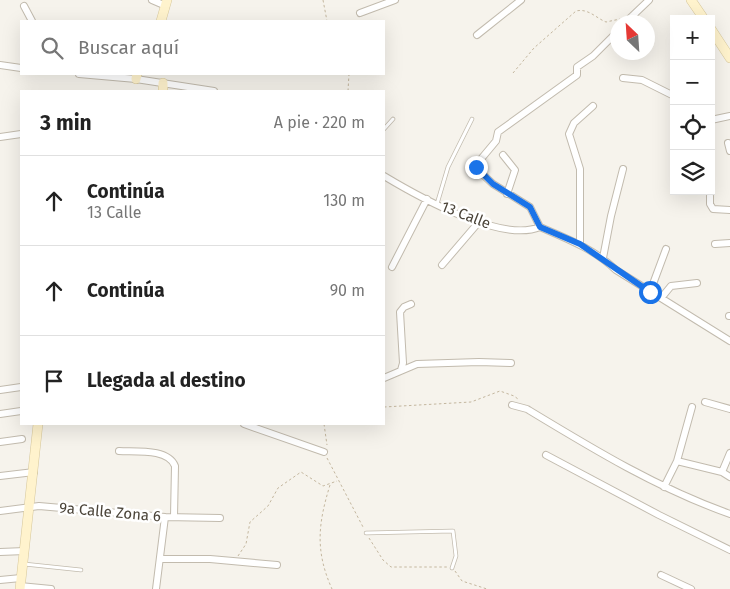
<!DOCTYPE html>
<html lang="es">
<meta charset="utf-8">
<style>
:root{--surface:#fff;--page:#f2f2f2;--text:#222;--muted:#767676;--line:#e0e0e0}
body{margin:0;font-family:"Fira Sans",sans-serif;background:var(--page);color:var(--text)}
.controls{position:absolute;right:15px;top:15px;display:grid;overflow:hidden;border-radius:0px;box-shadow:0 5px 20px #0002}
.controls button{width:45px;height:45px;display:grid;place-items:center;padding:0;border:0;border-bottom:1px solid var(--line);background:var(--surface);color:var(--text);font:25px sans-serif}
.compass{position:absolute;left:610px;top:15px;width:45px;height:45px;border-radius:50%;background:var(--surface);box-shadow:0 5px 20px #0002;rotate:335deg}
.stop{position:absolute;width:15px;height:15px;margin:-11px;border:4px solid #1a73e8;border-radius:50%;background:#fff}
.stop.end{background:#1a73e8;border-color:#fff;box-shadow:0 1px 5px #0008}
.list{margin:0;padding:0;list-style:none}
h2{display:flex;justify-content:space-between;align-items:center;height:65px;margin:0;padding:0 20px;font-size:21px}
h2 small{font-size:16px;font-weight:400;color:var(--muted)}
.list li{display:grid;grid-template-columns:32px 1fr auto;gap:15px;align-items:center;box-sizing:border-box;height:90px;padding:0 20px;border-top:1px solid var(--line)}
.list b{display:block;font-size:19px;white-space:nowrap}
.list p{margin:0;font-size:16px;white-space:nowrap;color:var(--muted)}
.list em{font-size:16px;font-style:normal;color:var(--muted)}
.icon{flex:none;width:28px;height:28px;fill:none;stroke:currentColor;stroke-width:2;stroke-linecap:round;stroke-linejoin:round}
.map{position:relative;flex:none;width:730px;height:589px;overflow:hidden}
.search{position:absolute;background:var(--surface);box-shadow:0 5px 20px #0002;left:20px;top:20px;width:365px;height:55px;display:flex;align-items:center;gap:12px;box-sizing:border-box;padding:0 18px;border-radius:0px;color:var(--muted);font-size:19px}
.panel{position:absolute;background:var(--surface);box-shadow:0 5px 20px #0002;left:20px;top:90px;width:365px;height:335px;border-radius:0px}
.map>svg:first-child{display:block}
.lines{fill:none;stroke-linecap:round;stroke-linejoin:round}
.lane-casing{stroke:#c2bbae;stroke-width:4.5}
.street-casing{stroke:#c2bbae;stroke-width:8}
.secondary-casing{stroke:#d6c79b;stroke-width:10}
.path{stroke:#c4b79f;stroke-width:1;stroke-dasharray:2.5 2.5;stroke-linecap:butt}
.lane{stroke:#fff;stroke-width:3}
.street{stroke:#fff;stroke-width:6}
.secondary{stroke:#fff3cd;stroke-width:9}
.route{stroke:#1a73e8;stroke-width:6}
.labels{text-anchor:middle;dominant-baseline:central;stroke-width:5;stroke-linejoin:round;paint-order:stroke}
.street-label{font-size:15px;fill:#4b4439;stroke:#fff}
</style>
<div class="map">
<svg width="730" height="589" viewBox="0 0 730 589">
<rect width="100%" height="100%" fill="#f6f3ec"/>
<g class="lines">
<g class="lane-casing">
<path id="lane" d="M384,129L393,119
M437,204L448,167L472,119
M366,533L453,531L456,556L452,568
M24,564L81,570"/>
</g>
<g class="street-casing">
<path id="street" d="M152,0L166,6
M24,6L32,21
M360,13L395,0
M626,22L649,0
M477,35L521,0
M0,65L21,68
M79,74L136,79L214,91
M623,78L642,80L674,96
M711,120L730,116
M0,137L21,134
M728,143L730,151
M503,155L515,170L507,194
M384,176C419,197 501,243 540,227C568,239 594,249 616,270L730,341
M710,196V204L713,209L730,210
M540,227L530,207L493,184L476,168V165L496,141L498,132L577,75V67L593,56L618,31
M580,244V169L569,134L574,123L593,106
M715,244L730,243
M603,258L611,216L623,169
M442,265L478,223
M392,267L427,199
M650,292L666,249
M662,297L671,286L697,283
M729,316H730
M401,370L403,363L400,312L404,307L411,304
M384,378L417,364L479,362L511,363
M0,390L21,387
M705,402L730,409
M512,405L527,409C593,449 657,488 730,514
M0,414L21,411
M244,424L324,452
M0,442L22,439
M119,451C135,452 168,448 175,466L174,517
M546,455L659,515L730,550
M677,461L722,472L730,477
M722,472L730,453
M0,476L34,472
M664,487L677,461L692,407
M0,511L39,506L165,517L220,518
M0,552L25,551
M160,559H210L277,565
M661,575L691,589
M0,580L21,578
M20,586L51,589
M156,589L165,517"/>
</g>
<g class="secondary-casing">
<path id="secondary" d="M691,0L704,19
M161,21L167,0
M711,29L730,58
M136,79L137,74
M163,91V83
M20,589L38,424"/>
</g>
<path class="path" d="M323,0L327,21
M513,73L534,48L576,11C588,8 596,18 606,22L620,19
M348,91L349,74
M384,407L471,402L500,391L514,396L518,399
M324,424L327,445
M327,458L363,527
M330,485C318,524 315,551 332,589
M369,538L383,560L391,567H447
M238,556L246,544L250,522L268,506L278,488L301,472L323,486L337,481
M455,571L462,581L487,589"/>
<use href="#lane" class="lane"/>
<use href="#street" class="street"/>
<use href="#secondary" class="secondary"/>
</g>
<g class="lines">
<path class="route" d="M476,167L493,184L530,207L540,227L580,244L650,292"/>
</g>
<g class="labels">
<g class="street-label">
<text transform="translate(466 215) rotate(21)">13 Calle</text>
<text transform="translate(110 512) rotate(5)">9a Calle Zona 6</text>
</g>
</g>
</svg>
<div class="controls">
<button>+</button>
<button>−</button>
<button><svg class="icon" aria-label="locate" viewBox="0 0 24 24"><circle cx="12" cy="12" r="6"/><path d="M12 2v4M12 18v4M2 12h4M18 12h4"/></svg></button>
<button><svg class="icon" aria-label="layers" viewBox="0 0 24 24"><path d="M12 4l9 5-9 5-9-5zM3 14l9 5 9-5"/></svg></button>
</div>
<svg class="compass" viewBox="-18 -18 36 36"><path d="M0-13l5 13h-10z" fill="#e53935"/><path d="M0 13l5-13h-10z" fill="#767676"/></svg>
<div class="stop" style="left:650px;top:292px"></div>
<div class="stop end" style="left:476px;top:167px"></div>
<div class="search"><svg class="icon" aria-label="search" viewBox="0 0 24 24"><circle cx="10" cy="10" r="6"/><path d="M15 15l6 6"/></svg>Buscar aquí</div>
<section class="panel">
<h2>3 min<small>A pie · 220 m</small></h2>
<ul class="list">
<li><svg class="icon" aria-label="ahead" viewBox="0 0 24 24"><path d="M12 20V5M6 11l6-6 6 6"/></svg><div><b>Continúa</b><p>13 Calle</p></div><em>130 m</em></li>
<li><svg class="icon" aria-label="ahead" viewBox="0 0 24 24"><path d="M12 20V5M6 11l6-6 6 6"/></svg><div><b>Continúa</b></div><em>90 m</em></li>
<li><svg class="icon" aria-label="arrive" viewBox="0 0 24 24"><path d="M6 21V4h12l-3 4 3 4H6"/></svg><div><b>Llegada al destino</b></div></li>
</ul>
</section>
</div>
